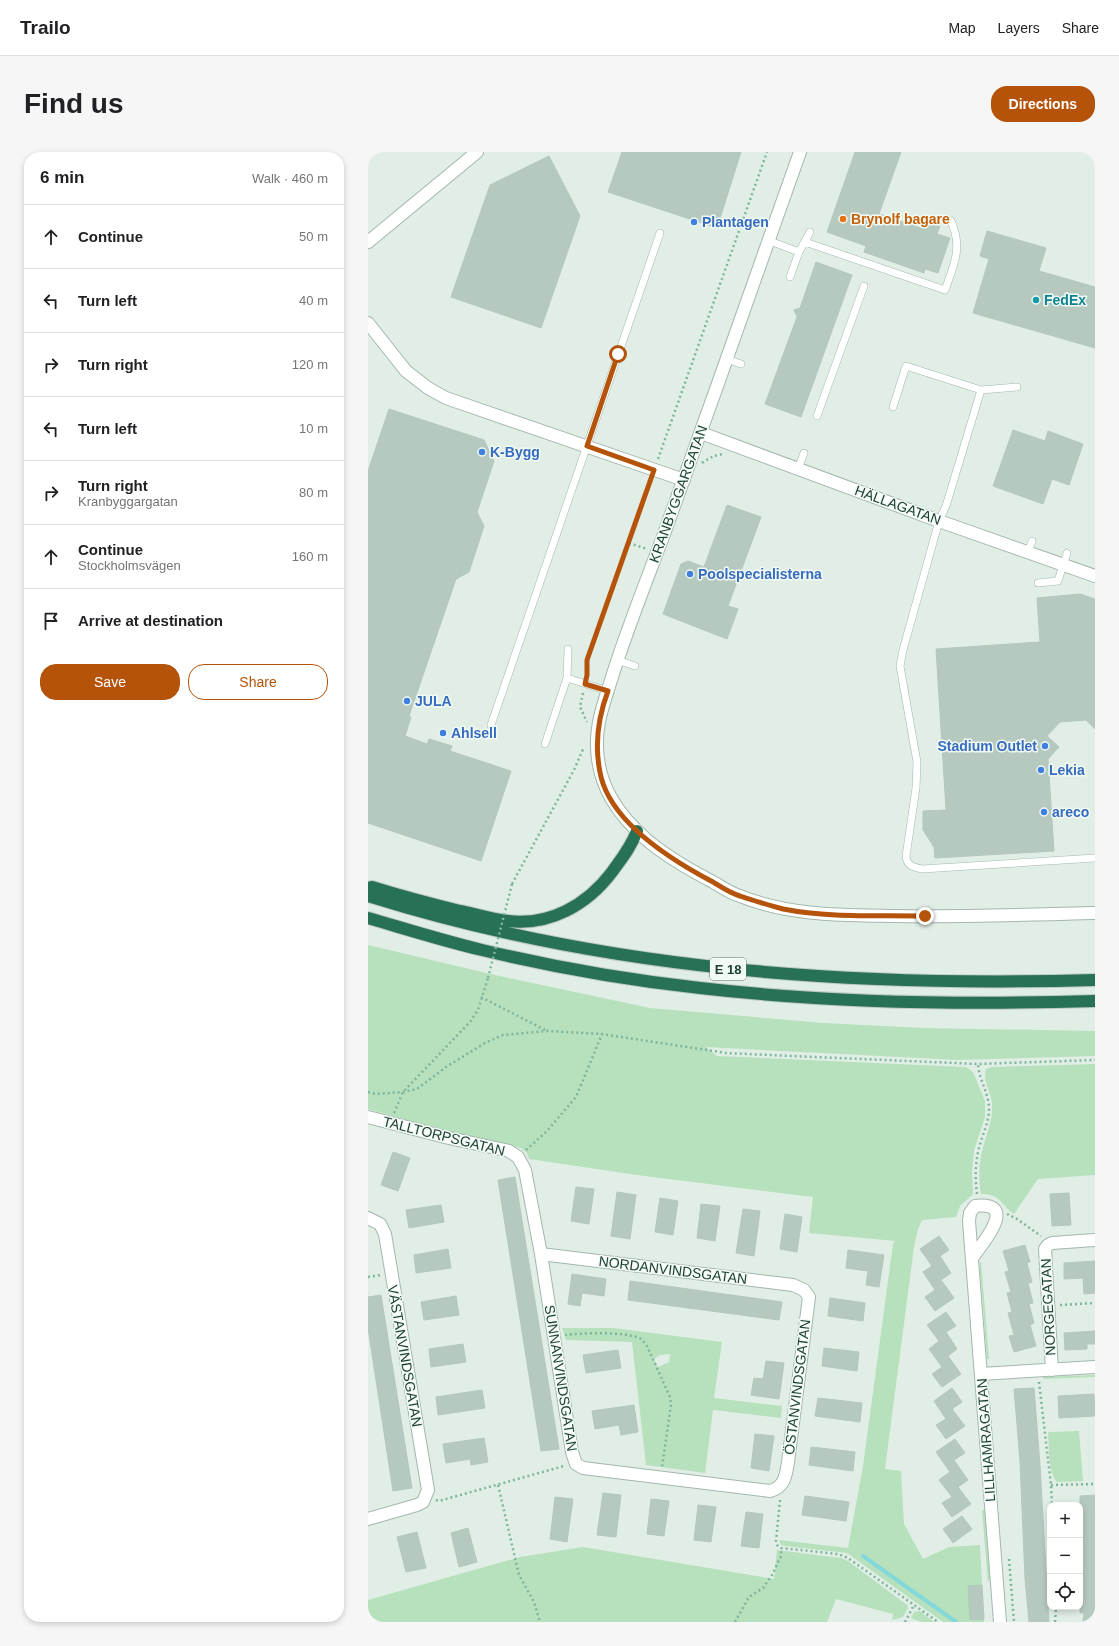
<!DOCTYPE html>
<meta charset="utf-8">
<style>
:root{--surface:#fff;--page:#f6f6f6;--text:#202124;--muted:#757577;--line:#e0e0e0;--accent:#b45309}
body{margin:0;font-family:Arial,sans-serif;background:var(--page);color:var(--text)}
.controls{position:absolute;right:12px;bottom:12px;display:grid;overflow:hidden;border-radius:8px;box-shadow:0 2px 6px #0003}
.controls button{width:36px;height:36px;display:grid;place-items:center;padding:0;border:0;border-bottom:1px solid var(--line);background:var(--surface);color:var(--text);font:20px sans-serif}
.stop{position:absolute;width:12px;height:12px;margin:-9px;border:3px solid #b45309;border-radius:50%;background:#fff}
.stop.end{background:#b45309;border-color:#fff;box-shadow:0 1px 4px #0008}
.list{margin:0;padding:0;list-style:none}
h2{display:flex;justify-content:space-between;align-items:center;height:52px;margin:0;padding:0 16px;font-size:17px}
h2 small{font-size:13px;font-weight:400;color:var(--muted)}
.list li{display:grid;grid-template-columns:26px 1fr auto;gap:12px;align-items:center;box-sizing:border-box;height:64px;padding:0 16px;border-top:1px solid var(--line)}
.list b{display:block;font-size:15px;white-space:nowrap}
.list p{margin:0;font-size:13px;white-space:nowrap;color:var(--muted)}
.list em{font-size:13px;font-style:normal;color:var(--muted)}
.actions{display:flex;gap:8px;padding:12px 16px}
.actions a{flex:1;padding:9px 0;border:1px solid var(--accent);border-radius:16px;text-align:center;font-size:14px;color:var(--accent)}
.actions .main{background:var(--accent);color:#fff}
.icon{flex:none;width:22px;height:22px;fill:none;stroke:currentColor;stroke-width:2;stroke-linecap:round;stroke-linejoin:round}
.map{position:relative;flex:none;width:727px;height:1470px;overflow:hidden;border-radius:16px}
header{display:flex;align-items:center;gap:24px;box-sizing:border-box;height:56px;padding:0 20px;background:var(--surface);border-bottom:1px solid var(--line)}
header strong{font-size:19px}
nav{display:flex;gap:22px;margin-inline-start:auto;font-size:14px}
.intro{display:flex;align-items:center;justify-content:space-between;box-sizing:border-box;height:96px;padding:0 24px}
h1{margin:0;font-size:28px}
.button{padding:10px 18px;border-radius:16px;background:var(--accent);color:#fff;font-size:14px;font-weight:700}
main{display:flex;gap:24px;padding:0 24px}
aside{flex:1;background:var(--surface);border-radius:16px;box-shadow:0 2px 6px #0003}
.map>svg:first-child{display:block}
.green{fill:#b7e1bd;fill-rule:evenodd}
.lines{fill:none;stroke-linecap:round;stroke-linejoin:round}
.stream{stroke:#83d8d9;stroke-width:4}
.building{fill:#b6c9bf;stroke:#b3c8bc}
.service-casing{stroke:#a3b7ad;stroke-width:8}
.minor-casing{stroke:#a3b7ad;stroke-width:14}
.tertiary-casing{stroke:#a3b7ad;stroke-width:14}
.motorway-casing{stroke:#c0cac6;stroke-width:14}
.path{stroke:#7eb59c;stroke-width:2.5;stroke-dasharray:2 3;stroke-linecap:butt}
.service{stroke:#fff;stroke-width:7}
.minor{stroke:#fff;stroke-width:12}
.tertiary{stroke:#fff;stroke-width:12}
.motorway{stroke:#277157;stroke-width:12}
.path-bridge{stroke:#7eb59c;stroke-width:2.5;stroke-dasharray:2 3;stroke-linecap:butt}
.route{stroke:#b45309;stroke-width:5}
.food-dot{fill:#e8710a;stroke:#f2faf5;stroke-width:1.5}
.shop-dot{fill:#3f7fe0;stroke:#f2faf5;stroke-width:1.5}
.culture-dot{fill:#0f9aa8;stroke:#f2faf5;stroke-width:1.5}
.labels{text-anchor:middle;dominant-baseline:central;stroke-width:3;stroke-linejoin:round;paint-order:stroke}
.shield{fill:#f2faf5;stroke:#5e786d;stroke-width:1}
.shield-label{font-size:13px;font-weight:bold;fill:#1f4133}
.food-label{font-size:14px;font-weight:bold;fill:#c56008;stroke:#f2faf5;text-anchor:start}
.shop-label{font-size:14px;font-weight:bold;fill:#366cbe;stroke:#f2faf5;text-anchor:start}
.culture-label{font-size:14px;font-weight:bold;fill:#0d838f;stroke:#f2faf5;text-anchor:start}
.street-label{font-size:14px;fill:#1f4133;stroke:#f2faf5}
</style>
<header>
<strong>Trailo</strong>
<nav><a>Map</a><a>Layers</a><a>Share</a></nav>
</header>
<div class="intro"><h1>Find us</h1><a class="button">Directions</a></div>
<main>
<aside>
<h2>6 min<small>Walk · 460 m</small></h2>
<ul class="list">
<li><svg class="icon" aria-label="ahead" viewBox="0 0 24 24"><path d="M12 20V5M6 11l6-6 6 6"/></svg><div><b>Continue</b></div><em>50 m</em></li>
<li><svg class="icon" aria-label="left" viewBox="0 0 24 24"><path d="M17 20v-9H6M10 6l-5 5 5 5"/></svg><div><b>Turn left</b></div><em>40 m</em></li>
<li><svg class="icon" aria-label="right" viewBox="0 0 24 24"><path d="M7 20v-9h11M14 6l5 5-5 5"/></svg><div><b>Turn right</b></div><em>120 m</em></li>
<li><svg class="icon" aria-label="left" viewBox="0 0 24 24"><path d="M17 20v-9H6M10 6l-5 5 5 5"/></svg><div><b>Turn left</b></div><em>10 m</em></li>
<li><svg class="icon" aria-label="right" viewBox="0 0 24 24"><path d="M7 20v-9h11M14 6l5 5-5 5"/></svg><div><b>Turn right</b><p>Kranbyggargatan</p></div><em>80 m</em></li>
<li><svg class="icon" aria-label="ahead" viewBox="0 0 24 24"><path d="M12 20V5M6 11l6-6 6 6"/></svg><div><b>Continue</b><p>Stockholmsvägen</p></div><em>160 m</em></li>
<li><svg class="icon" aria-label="arrive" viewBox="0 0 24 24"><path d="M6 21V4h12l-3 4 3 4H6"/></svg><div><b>Arrive at destination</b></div></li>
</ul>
<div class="actions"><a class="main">Save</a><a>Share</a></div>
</aside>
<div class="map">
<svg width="727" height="1470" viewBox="0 0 727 1470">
<rect width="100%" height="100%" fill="#e1eee6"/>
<path class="green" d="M0,793L127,823L282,856L456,871L555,876L727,879V904L590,908L338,895L349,904L598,915L605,920L617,949V965L606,999L604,1021L605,1042L592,1054L588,1065L554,1068L550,1077L546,1095L517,1317L533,1319L536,1372L555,1407L581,1395L612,1393L614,1433L600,1434L602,1468L616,1467V1470H575L479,1401L417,1394L413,1393L411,1388L480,1396L495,1314L525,1092L527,1089L441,1081L445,1045L269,1023L161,1007L159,1001L153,996L81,980L0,957Z
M727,912V1023L670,1027L646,1062C632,1052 633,1042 613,1042C610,1026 611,1011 615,995C619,981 625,967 624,953C624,940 614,929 618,917L624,915Z
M613,1109L621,1207H619L612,1118V1111Z
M194,1176H246L354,1190L346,1246L414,1254L413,1266L345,1258L337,1321L278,1313L264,1190L198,1188ZM302,1202L301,1210L290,1215L286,1207L292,1203Z
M727,1223V1225L676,1227L675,1225Z
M711,1279L715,1329L689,1330C680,1321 681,1293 680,1280Z
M614,1358H617L622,1426L620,1431Z
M215,1395L406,1427L409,1398L473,1406L480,1409L539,1453L540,1456L535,1465L524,1468L525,1462L468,1447L459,1470H0V1448L152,1405Z
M549,1459H552L566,1470H553L543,1466L546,1460Z"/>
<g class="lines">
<path class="stream" d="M495,1404L588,1470"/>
</g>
<path class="building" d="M254,0H373L349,76L240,40Z
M487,0H533L511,62L556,77L559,69L572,74L569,82L582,86L570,121L557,117L556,121L496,100L498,94L459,80Z
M181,4L212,64L173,176L83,145L122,33Z
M619,79L678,96L671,119L727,135V196L605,161L621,107L612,104Z
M448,110L484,123L433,265L397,252L429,165L426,158L432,156Z
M21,257L116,288L126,309L109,360L116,374L101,420L88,427L41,564L43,565L37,584L59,592L61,587L84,594L82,599L143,619L113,709L0,671V319Z
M645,278L677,289L680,279L715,292L701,333L684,327L675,352L625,334Z
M359,353L393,365L360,454L370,457L359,487L295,462L313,412L320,409L336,415Z
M712,442L727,447V577L718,568L692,570L679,584L691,595L680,607L686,699L567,706L566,695L555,678V659L578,658L568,497L672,490L669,446Z
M25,1000L42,1006L30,1039L13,1033Z
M147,1025L191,1297L173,1299L130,1028Z
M208,1035L226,1037L221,1072L203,1069Z
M249,1040L268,1043L262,1087L243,1084Z
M701,1041L703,1073L684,1074L682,1042Z
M292,1046L310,1049L305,1083L287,1080Z
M333,1052L352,1054L347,1089L329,1086Z
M73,1053L76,1070L41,1076L38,1058Z
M375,1057L392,1059L386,1104L368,1101Z
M417,1062L434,1065L429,1100L412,1097Z
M571,1084L581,1098L572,1104L583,1121L573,1128L586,1146L567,1159L557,1145L567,1138L555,1120L564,1114L552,1097Z
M657,1093L662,1110L659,1111L664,1130L660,1131L665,1151L661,1152L666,1171L662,1173L668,1194L646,1200L641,1184L646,1183L640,1161L644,1160L639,1141L643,1140L637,1120L641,1119L635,1099Z
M80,1097L83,1116L48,1121L46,1103Z
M480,1098L516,1103L511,1135L498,1133L500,1119L478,1116Z
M727,1109V1141L716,1142L715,1126L696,1127V1111Z
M204,1122L238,1127L236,1144L214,1141L212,1154L200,1152Z
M262,1129L414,1150L411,1168L260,1148Z
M13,1143L44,1336L25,1339L0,1176V1145Z
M88,1144L91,1163L56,1168L53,1150Z
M462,1146L497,1151L495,1169L460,1164Z
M578,1160L588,1174L578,1180L589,1197L580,1204L593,1222L574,1235L564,1222L574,1215L561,1197L571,1189L559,1173Z
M727,1179V1192H719V1197L697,1198L696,1181Z
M95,1192L98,1210L63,1215L61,1197Z
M456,1196L491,1200L489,1219L454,1214Z
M250,1198L253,1216L218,1221L215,1203Z
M398,1209L416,1211L411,1247L383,1243L386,1226L395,1227Z
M584,1236L594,1250L584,1257L597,1274L578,1287L568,1273L578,1267L566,1249Z
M666,1236L672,1313L681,1470H661L657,1427L652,1309L646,1237Z
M114,1238L117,1256L70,1263L68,1245Z
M726,1242L727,1264L691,1266L690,1244Z
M450,1246L494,1251L492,1270L447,1264Z
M266,1253L270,1280L253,1283L251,1273L227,1277L224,1259Z
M387,1282L406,1284L401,1319L383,1316Z
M116,1286L120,1310L103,1313L102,1307L78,1311L75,1292Z
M587,1287L597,1301L586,1308L600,1328L590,1335L603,1352L584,1365L574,1351L584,1345L571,1328L582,1320L568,1300Z
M443,1295L487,1300L485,1319L441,1313Z
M235,1341L253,1343L248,1385L229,1383Z
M727,1343V1470H715L716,1461H712V1446H715L714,1413H712V1344Z
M437,1344L481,1350L478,1369L434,1363Z
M187,1345L205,1347L199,1390L182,1387Z
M283,1347L301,1349L296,1384L279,1382Z
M330,1353L348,1355L343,1390L326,1388Z
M378,1360L395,1362L391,1396L373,1394Z
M594,1364L604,1377L585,1391L575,1377Z
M100,1376L109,1410L91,1415L83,1381Z
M49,1380L58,1416L38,1420L29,1385Z
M614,1433L616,1467L602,1468L600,1434Z"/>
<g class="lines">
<g class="service-casing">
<path id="service" d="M402,89L431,100L422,125
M437,90L577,138C586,113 595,95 583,69
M431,100L442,80
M359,207L373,212
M649,235L613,238L578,354L571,369L535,498L532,514L549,610L548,636L538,704C539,714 545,715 554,717L727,706
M525,255L538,214L613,238
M449,264L496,134
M430,317L436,301
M660,400L664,389
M670,431L690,429L699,401
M249,508L267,514
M199,526L240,539
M123,573L292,81
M177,592L199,526L200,497"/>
</g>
<g class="minor-casing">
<path id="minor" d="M0,90L109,0
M0,171L38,219L60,236L78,246L316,328
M333,281L571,369L727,424
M0,965L81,986L141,999L150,1005L157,1018L173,1102L204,1300L208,1312L215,1316L402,1339C417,1335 418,1323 420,1310L441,1145L436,1138L425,1133L173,1102
M0,1066L12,1072L17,1082L60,1338L55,1350L49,1353L0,1367
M604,1106C614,1092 652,1049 607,1054L602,1061L601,1069L632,1470
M684,1218L677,1097L680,1093L684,1091L727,1088
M613,1222L727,1215"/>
</g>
<g class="tertiary-casing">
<path id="tertiary" d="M432,0C387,127 342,255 296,382C278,430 259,477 244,525C237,548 228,570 229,595C230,634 250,663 279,688C299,705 322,718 345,730C354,735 362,741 372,744C421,764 475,763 527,764C594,765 660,763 727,761"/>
</g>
<g class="motorway-casing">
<path id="motorway" d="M0,736L4,735C33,744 63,752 92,759C108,762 124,767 140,769C182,774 219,753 244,720C254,706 263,695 269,679
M0,744C236,818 481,835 727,828
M0,766C38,777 76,789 114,798C185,815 259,828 332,836C462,851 597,853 727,849"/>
</g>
<path class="path" d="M290,307L399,0
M334,311C341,306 347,303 355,302
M261,391L279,397
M219,523V512L221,502L283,329
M215,541L212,555L219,570
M144,732L206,618L216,595
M113,845L179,879
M0,940L8,942L35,940L49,937L78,915L117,891L135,883L179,879L234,882L358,901L424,904L610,912L727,908
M26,961L35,940L102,870L110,858L120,826
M158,998L179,979L208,945L234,882
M609,1042C607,1027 607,1012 611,996C614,984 620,972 621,960C622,942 611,929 610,912
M639,1062L649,1067L673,1084
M0,1125L13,1123
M692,1153L727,1151
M197,1183C212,1181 260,1179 273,1187C275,1188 277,1192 279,1194L302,1245L303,1253L294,1315
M671,1230L683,1333L684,1353
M130,1333L151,1423L166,1450L172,1470
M683,1333L727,1332
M68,1348L71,1349L196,1314
M412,1348L408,1389L409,1393L413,1396L470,1402L480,1406L570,1470
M641,1407L646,1470
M367,1470L381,1445L395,1436L404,1423L413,1404V1396
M537,1470L546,1453
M687,1470L688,1455"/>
<use href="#service" class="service"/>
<use href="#minor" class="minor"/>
<use href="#tertiary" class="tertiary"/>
<use href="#motorway" class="motorway"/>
<path class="path-bridge" d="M120,826L144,732"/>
</g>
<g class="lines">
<path class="route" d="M250,202L219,294L286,318L219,508V523L217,532L240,539C229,568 226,595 233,625C245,672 305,709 345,730C353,735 362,741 372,744C386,749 401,753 415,757C461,766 510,763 557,764"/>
</g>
<circle class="food-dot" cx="475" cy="67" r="4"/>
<g class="shop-dot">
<circle cx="326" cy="70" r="4"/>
<circle cx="114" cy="300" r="4"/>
<circle cx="322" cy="422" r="4"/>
<circle cx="39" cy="549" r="4"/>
<circle cx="75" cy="581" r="4"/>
<circle cx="677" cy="594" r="4"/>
<circle cx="673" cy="618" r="4"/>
<circle cx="676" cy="660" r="4"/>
</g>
<circle class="culture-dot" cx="668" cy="148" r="4"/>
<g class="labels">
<rect class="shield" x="342" y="806" width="36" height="22" rx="3"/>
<g class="shield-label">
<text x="360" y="817">E 18</text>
</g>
<g class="food-label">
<text x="483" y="67">Brynolf bagare</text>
</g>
<g class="shop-label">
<text x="334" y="70">Plantagen</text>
<text x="122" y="300">K-Bygg</text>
<text x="330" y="422">Poolspecialisterna</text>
<text x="47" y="549">JULA</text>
<text x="83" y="581">Ahlsell</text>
<text x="669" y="594" text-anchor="end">Stadium Outlet</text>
<text x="681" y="618">Lekia</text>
<text x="684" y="660">areco</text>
</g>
<g class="culture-label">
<text x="676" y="148">FedEx</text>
</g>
<g class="street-label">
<text transform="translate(310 342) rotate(-70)">KRANBYGGARGATAN</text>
<text transform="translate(530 353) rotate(20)">HÄLLAGATAN</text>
<text transform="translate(76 984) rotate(14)">TALLTORPSGATAN</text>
<text transform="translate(305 1118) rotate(7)">NORDANVINDSGATAN</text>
<text transform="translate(680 1155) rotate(-93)">NORGEGATAN</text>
<text transform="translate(37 1204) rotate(80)">VÄSTANVINDSGATAN</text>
<text transform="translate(193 1226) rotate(81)">SUNNANVINDSGATAN</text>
<text transform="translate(429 1235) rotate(-83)">ÖSTANVINDSGATAN</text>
<text transform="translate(618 1288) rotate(-94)">LILLHAMRAGATAN</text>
</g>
</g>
</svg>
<div class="controls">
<button>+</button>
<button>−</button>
<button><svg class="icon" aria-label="locate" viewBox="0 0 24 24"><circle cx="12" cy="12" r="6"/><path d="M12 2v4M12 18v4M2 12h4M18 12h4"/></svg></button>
</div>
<div class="stop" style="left:250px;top:202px"></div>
<div class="stop end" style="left:557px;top:764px"></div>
</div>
</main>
